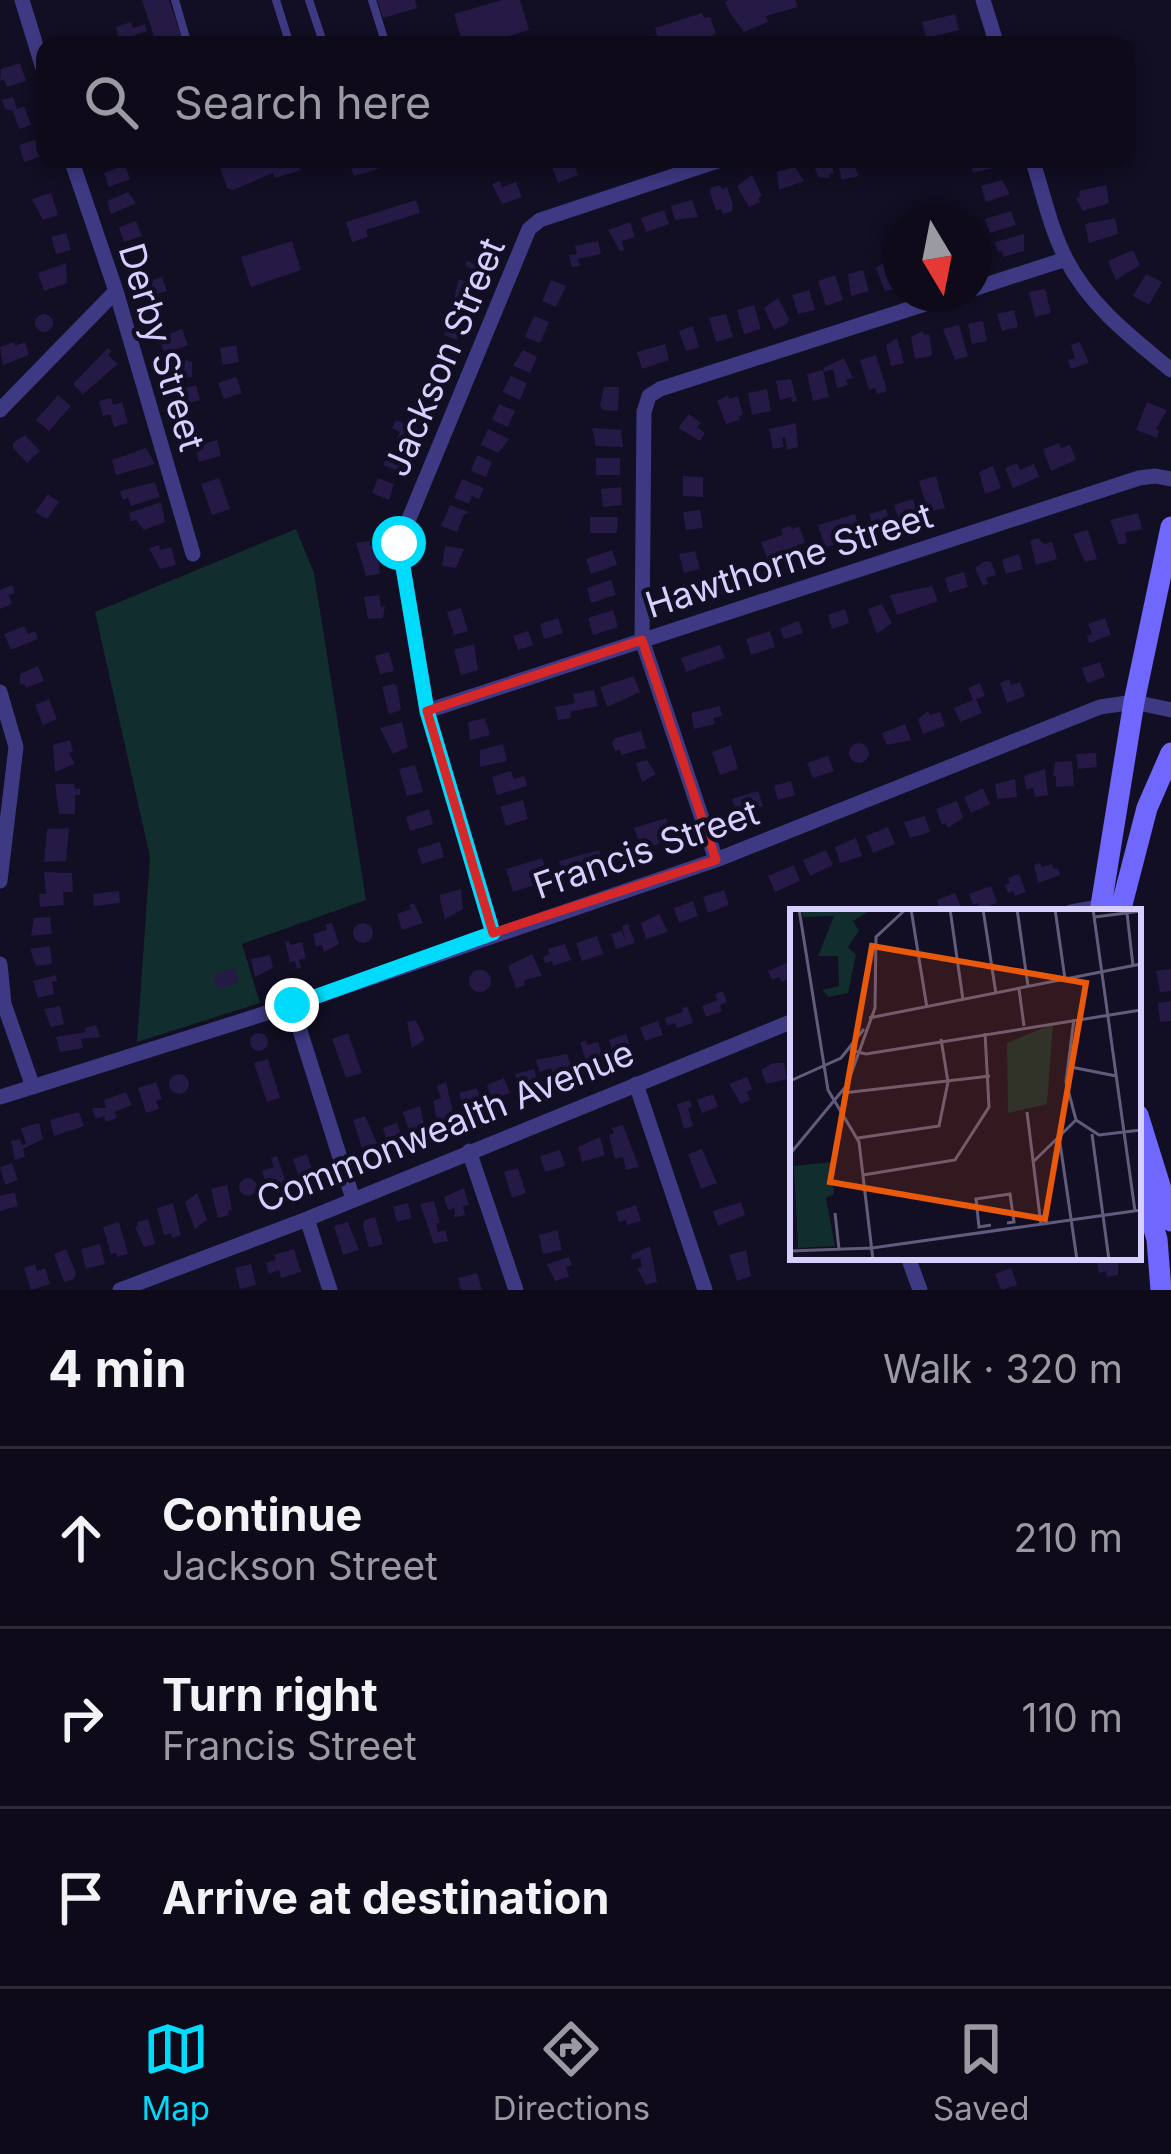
<!DOCTYPE html>
<meta charset="utf-8">
<style>
body{margin:0;font-family:Inter,sans-serif;background:#171323;color:#f1f3f6}
.compass{position:absolute;left:883px;top:204px;width:108px;height:108px;border-radius:50%;background:#0e0a1a;box-shadow:0 6px 18px #0003;rotate:170deg}
.stop{position:absolute;width:36px;height:36px;margin:-27px;border:9px solid #00dafb;border-radius:50%;background:#fff}
.stop.end{background:#00dafb;border-color:#fff;box-shadow:0 3px 12px #0008}
.list{margin:0;padding:0;list-style:none}
h2{display:flex;justify-content:space-between;align-items:center;height:156px;margin:0;padding:0 48px;font-size:51px}
h2 small{font-size:39px;font-weight:400;color:#9b9aa2}
.list li{display:grid;grid-template-columns:78px 1fr auto;gap:36px;align-items:center;box-sizing:border-box;height:180px;padding:0 48px;border-top:3px solid #2e2b39}
.list b{display:block;font-size:45px;white-space:nowrap}
.list p{margin:0;font-size:39px;white-space:nowrap;color:#9b9aa2}
.list em{font-size:39px;font-style:normal;color:#9b9aa2}
.icon{flex:none;width:66px;height:66px;fill:none;stroke:currentColor;stroke-width:2;stroke-linecap:round;stroke-linejoin:round}
.map{position:relative;flex:none;width:1171px;height:1290px;overflow:hidden}
.search{position:absolute;background:#0e0a1a;box-shadow:0 6px 18px #0003;left:36px;right:36px;top:36px;height:132px;display:flex;align-items:center;gap:30px;box-sizing:border-box;padding:0 42px;border-radius:24px;color:#9b9aa2;font-size:45px}
.sheet{height:696px;background:#0e0a1a}
nav{display:flex;justify-content:space-around;align-items:center;box-sizing:border-box;height:168px;border-top:3px solid #2e2b39;background:#0e0a1a;font-size:33px;color:#9b9aa2}
nav a{display:grid;justify-items:center;gap:6px}
nav .on{color:#00dafb}
.map>svg:first-child{display:block}
.green{fill:#112d2d}
.building{fill:#241a45}
.lines{fill:none;stroke-linecap:round;stroke-linejoin:round}
.lane{stroke:#3e3983;stroke-width:8}
.street{stroke:#3e3983;stroke-width:15}
.secondary{stroke:#7067ff;stroke-width:21}
.route{stroke:#00dafb;stroke-width:15}
.marked{fill:none;stroke:#d62828;stroke-width:9;stroke-linejoin:round}
.labels{text-anchor:middle;dominant-baseline:central;stroke-width:9;stroke-linejoin:round;paint-order:stroke}
.street-label{font-size:36px;fill:#d7d0ff;stroke:#120e23}
.inset-road{fill:none;stroke:#615c7b;stroke-width:3}
.view{fill:#e8590c;fill-opacity:0.15;stroke:#e8590c;stroke-width:6}
.inset-edge{fill:none;stroke:#d7d0ff;stroke-width:6}
</style>
<div class="map">
<svg width="1171" height="1290" viewBox="0 0 1171 1290">
<rect width="100%" height="100%" fill="#120e23"/>
<path class="green" d="M296 529 314 573 366 900 242 944 260 1003 137 1042 150 857 95 612Z"/>
<path class="building" d="M142 0H169L184 45H157Z
M377 0H415L417 8 383 18Z
M502 0H520L529 30 479 45H463L454 14Z
M729 0H795L798 7 766 16 768 22 744 32 730 13 725 2Z
M702 13 704 18 710 17 716 34 683 45H625L652 35 654 40 658 39 655 28Z
M955 14 959 30 926 38 922 22Z
M131 22 133 28 145 24 147 31 119 40 116 27Z
M20 63 26 81 7 87 4 80 0 81 1 69Z
M13 97 17 109 24 106 31 125 19 129 13 111 5 109 2 100Z
M45 137V155L24 162 19 145Z
M217 159H326V160L299 165 301 170 275 178 273 173 233 190 227 188Z
M348 159H408V160L354 176Z
M561 159 562 163 572 160 578 175 558 183 551 163Z
M812 159H830L834 173 829 174 830 178 818 177Z
M837 159H853L858 176 842 180Z
M973 159H995L997 167 973 173 970 161Z
M125 165 130 179 109 187 104 173Z
M795 167 804 181 779 190 777 172Z
M752 175 762 196 758 198 760 202 749 207 737 186Z
M1002 180 1010 194 986 202 981 186Z
M500 181 502 187 516 182 522 197 502 204 492 184Z
M720 185 722 189 727 187 733 205 732 211 723 214 721 209 716 211 710 192 711 188Z
M1106 185 1109 203 1083 211 1076 198 1080 197 1079 191Z
M128 192 136 203 111 214 107 201Z
M51 193 58 215 43 220 32 199Z
M416 200 420 213 366 230 368 237 352 242 346 222Z
M692 200 698 217 675 220 671 206Z
M664 210 669 224 646 232 641 218Z
M1011 211 1016 225 990 233 985 219Z
M1115 218 1118 234 1089 243 1085 224Z
M136 221 142 236 124 242 119 227Z
M630 222 635 237 622 241 624 250 620 251 608 230Z
M66 233 71 250 56 254 51 237Z
M1024 234V251L1003 257 1002 251 998 252 995 242Z
M292 241 301 270 251 287 241 257Z
M598 241 601 254 578 259 580 266 572 267 569 255 577 254 575 246Z
M482 245 496 251 487 275 465 266 467 261 474 264Z
M1133 250 1140 265 1116 280 1108 261Z
M890 258 899 288 885 291 876 268Z
M66 263 67 283 44 291 38 273Z
M863 270 869 291 851 296 848 274Z
M1146 274 1162 282 1149 305 1133 296Z
M835 275 843 300 826 306 818 281Z
M162 277 167 291 142 299 137 285Z
M459 279 474 286 465 315 451 309Z
M551 280 566 286 556 307 542 301Z
M1045 289 1051 313 1035 317 1029 292Z
M809 290 815 310 798 314 792 295Z
M778 298 789 319 787 324 774 330 764 308Z
M754 305 761 329 744 334 737 310Z
M1014 310 1018 327 1002 331 997 314Z
M35 323a9 9 0 1 1 18 0a9 9 0 1 1-18 0Z
M726 314 733 337 716 342 709 318Z
M534 316 549 322 540 343 525 337Z
M450 317 465 323 457 340 444 335Z
M983 321 987 341 972 344 968 324Z
M959 325 968 356 955 360 943 329Z
M693 326 699 347 686 351 679 331Z
M182 329 188 345 165 354 159 338Z
M923 331 924 335 929 334 932 352 931 356 915 359 911 337Z
M897 338 904 363 891 366 886 345Z
M14 342 15 346 25 342 29 355 3 365 0 347Z
M1080 342 1089 363 1071 369 1068 360 1075 358 1071 345Z
M665 344 669 360 642 369 637 352Z
M236 345 239 362 223 365 220 348Z
M108 348 112 352 108 355 118 364 83 394 73 384Z
M523 350 537 357 530 373 513 366Z
M876 355 887 391 877 394 875 388 869 390 860 360Z
M844 358 853 378 846 380 848 385 837 388 833 369 825 372 823 368Z
M186 360 192 362V377L166 381 163 368Z
M823 370 829 397 813 401 807 374Z
M511 376 527 383 520 400 502 392Z
M236 377 242 393 224 399 218 383Z
M791 379 797 401 792 402 791 397 780 400 776 381Z
M196 385 200 400 178 406 173 391Z
M604 387H619L618 411 603 410 600 406Z
M767 389 771 411 752 415 748 393Z
M58 395 71 406 49 431 36 420Z
M728 395 729 399 738 396 743 415 739 416 740 420 726 424 717 401Z
M111 398 113 405 122 402 128 423 114 427 110 414 103 416 99 401Z
M1147 402 1167 410 1156 429 1159 431 1157 438 1136 430Z
M499 404 515 411 508 427 492 420Z
M689 414 701 423 697 427 705 433 700 441 678 428Z
M396 420 419 429 410 444 397 438 400 432 392 428Z
M796 423 798 447 787 450 785 437 782 438 784 447 773 449 769 429Z
M592 428 621 430 623 447 596 446Z
M488 429 509 439 498 453 481 445Z
M25 435 40 451 27 463 13 448V443Z
M217 440 221 456 199 462 195 446Z
M1059 443 1061 448 1070 445 1076 460 1051 471 1043 449Z
M146 448 155 464 116 475 112 460Z
M390 449 407 456 400 472 383 465Z
M477 455 492 462 486 477 471 471Z
M596 458H620V475H596Z
M1017 463 1020 470 1034 464 1039 477 1013 488 1005 468Z
M993 466 1001 488 985 494 979 472Z
M683 476 703 477V497L683 496Z
M936 476 945 508 928 512 919 481Z
M219 478 230 509 212 515 201 484Z
M378 478 394 484 389 500 372 493Z
M462 479 484 488 479 499 472 496 469 504 454 498Z
M155 482 160 497 131 506 128 498 123 500 120 491Z
M621 487 622 505 603 507 601 489Z
M48 494 59 502 47 519 35 512Z
M913 499 918 517 900 523 894 505Z
M161 502 165 522 144 530 136 520 131 522 129 513Z
M450 505 469 512 464 515 457 532 441 526Z
M886 509 891 525 874 530 869 514Z
M700 510 703 528 686 530 683 512Z
M1138 513 1142 529 1125 533 1127 543 1119 545 1110 520Z
M855 514 860 531 835 540 836 544 825 547 818 525Z
M590 517H618L617 533H590Z
M791 526 792 529 799 526 805 543 797 545 799 550 782 555 784 561 770 566 761 542 783 535 781 529Z
M1088 530 1097 559 1085 562 1073 534Z
M1038 538 1044 544 1052 542 1057 559 1036 565 1030 541Z
M370 541V546H376L380 574 366 576 356 543Z
M159 545 160 550 171 547 176 565 160 569 149 548Z
M445 546 464 549 456 568 442 566Z
M612 550 617 565 591 574 586 559Z
M695 551 700 569 684 573 679 554Z
M1019 554 1023 569 1006 574 1002 560Z
M985 561 991 562 996 575 986 578 988 584 983 586 975 568Z
M728 570 735 590 687 606 681 587Z
M964 572 968 587 949 593 945 578Z
M611 580 616 595 591 603 587 588Z
M12 585 15 593 9 595 12 604 0 609V590Z
M932 586 938 601 897 615 890 595Z
M379 595 381 607 385 606 383 618 368 619 364 597Z
M882 604 892 623 877 634 868 609Z
M461 608 468 631 454 635 447 612Z
M845 609 849 623 832 629 828 615Z
M613 610 618 627 593 635 588 618Z
M558 618 563 633 544 639 540 624Z
M1105 618 1111 635 1089 643 1087 636 1092 634 1088 624Z
M799 621 803 633 784 639 780 628Z
M24 626 28 634 35 631 38 639 11 650 4 634Z
M528 631 533 645 518 650 513 636Z
M770 631 775 647 751 655 746 639Z
M474 644 478 670 461 675 454 650Z
M720 645 725 658 686 672 681 658Z
M389 652 394 671 380 674 375 656Z
M1100 662 1105 677 1087 683 1082 668Z
M38 666 44 681 26 688 24 684 20 685V674Z
M634 676 640 692 607 707 600 687Z
M1009 679 1011 685 1020 682 1025 696 1007 703 1000 683Z
M980 683 985 696 976 699 982 713 960 722 954 708 973 700 968 688Z
M393 684 397 686 401 710 389 714 382 687Z
M594 690 598 706 570 712 571 718 558 720 555 707 575 703 573 694Z
M49 699 57 719 43 725 35 705Z
M720 706 722 716 713 718 715 724 694 729 691 713Z
M928 711 930 715 940 712 945 726 923 734 918 719Z
M485 718 490 735 470 740 468 722Z
M402 722 408 747 393 754 380 728Z
M905 724 911 740 887 745 882 733Z
M641 731 646 748 621 755 620 750 615 751 612 742 616 738Z
M70 740 73 752 69 753 75 764 55 772 53 745Z
M849 753a10 10 0 1 1 20 0a10 10 0 1 1-20 0Z
M503 744 507 761 480 767V750Z
M731 745 738 769 720 775 712 752Z
M1096 753 1097 767 1078 769 1076 754Z
M828 756 834 771 813 778 807 763Z
M647 760 656 774 642 782 636 763Z
M1072 761 1074 786 1056 787V776H1053L1055 762Z
M415 765 423 792 407 796 399 769Z
M1045 769 1048 795 1035 797 1033 788 1026 789 1024 776Z
M511 771 514 779 524 776 527 786 497 795 492 777Z
M1015 779 1017 797 997 799 995 784Z
M791 781 795 795 778 800 774 786Z
M55 784H74L75 789H80V795H75V814H59Z
M983 788 990 804 971 813 964 797Z
M758 791 763 806 731 816 730 812 736 810 732 799Z
M523 800 528 819 506 826 500 807Z
M957 801 963 818 948 828 946 823 942 825 936 809Z
M429 809 433 824 410 831 406 817Z
M925 816 930 832 910 838 904 822Z
M666 818 673 837 642 851 634 828Z
M888 827 895 844 873 853 866 836Z
M69 828 66 861 44 862 47 829Z
M856 838 862 856 840 863 835 847Z
M440 842 444 857 422 864 417 849Z
M599 850 603 863 576 872 573 868 562 871 559 861Z
M826 850 833 865 810 876 803 860Z
M542 858 549 880 513 892 506 869Z
M1040 863 1042 867 1052 864 1054 869 1058 868 1060 875 1038 883 1034 865Z
M794 865 800 881 775 892 768 876Z
M44 872 72 873 73 892H63L64 905 40 907 39 894H46Z
M1019 874 1026 892 1015 896 1013 891 1008 893 1005 885 1010 883 1008 878Z
M991 886 997 903 980 909 978 903 973 905 969 894Z
M461 889 463 909 445 919 439 895Z
M724 890 729 905 708 913 703 897Z
M119 891 120 903 94 906 93 894Z
M955 893 963 912H941L937 900Z
M693 901 698 916 679 923 674 908Z
M414 903 423 923 402 930 397 914 411 909 409 905Z
M659 914 668 932 646 939 641 923Z
M50 917 52 934 31 936 34 918Z
M353 933a10 10 0 1 1 20 0a10 10 0 1 1-20 0Z
M332 923 339 944 324 952 322 945 316 947 313 934 327 930 326 924Z
M628 924 635 943 616 949 611 934 622 931 626 941 622 926Z
M597 936 603 954 582 961 576 943Z
M289 941 290 945 302 942 306 958 299 960 301 968 297 969 295 961 290 962 285 942Z
M565 944 571 960 553 966 552 961 545 963 543 957 549 954 548 949Z
M50 946 52 964 36 966 30 949Z
M532 954 542 976 524 980 525 985 516 988 508 966Z
M270 955 273 968 255 977 251 959Z
M793 960V977L782 982 779 977 772 980 768 971Z
M234 968 239 982 218 989 213 975Z
M1171 969V991L1160 992 1156 971Z
M469 981a11 11 0 1 1 22 0a11 11 0 1 1-22 0Z
M56 975 57 981 52 982 54 994 38 998 33 981Z
M723 991 727 1002 720 1005 722 1011 706 1017 702 1006 717 1000 715 994Z
M1171 1001V1021L1160 1022 1158 1003Z
M60 1006 64 1024 51 1027 44 1009Z
M687 1006 693 1023 677 1028 675 1023 667 1026 665 1018 683 1012 682 1008Z
M416 1020 425 1040 412 1048 407 1022Z
M658 1021 663 1035 645 1041 640 1027Z
M96 1025 100 1037 81 1039 83 1048 60 1052 56 1037 86 1032 85 1028Z
M348 1033 362 1073 346 1078 332 1039Z
M250 1042a9 9 0 1 1 18 0a9 9 0 1 1-18 0Z
M626 1034 634 1057 617 1062 609 1040Z
M586 1041 587 1045 598 1042 603 1058 587 1065 580 1042Z
M567 1054 572 1069 554 1076 551 1068 540 1072 536 1060Z
M268 1059 280 1098 267 1102 254 1063Z
M773 1063H784L787 1079 766 1084 761 1070Z
M534 1069 538 1083 520 1092 515 1074Z
M169 1084a10 10 0 1 1 20 0a10 10 0 1 1-20 0Z
M747 1077 752 1089 747 1092 750 1100 741 1104 729 1084Z
M504 1078 510 1093 492 1100 487 1085Z
M156 1082 162 1099 156 1101 159 1109 146 1113 138 1088Z
M446 1082 454 1116 437 1122 433 1101 441 1098 437 1086Z
M477 1088 483 1105 464 1108 459 1093Z
M126 1092 132 1105 115 1112 117 1118 106 1122 104 1116 96 1119 92 1108H106L104 1100Z
M713 1094 718 1107 702 1113 697 1100Z
M690 1100 692 1107 688 1108 693 1126 684 1129 677 1104Z
M420 1106 425 1128 410 1133 403 1112Z
M79 1112 84 1126 54 1136 50 1120Z
M365 1116 377 1143 363 1151 353 1120Z
M39 1123 43 1139 23 1149 25 1157 15 1160 11 1141 20 1139 22 1145 26 1144 21 1128Z
M397 1123 402 1138 388 1143 383 1128Z
M623 1125 639 1167 626 1170 623 1157 615 1159 609 1135 614 1133 612 1128Z
M600 1137 605 1155 582 1162 578 1147Z
M702 1149 717 1183 701 1189 688 1154Z
M560 1150 565 1166 545 1172 540 1156Z
M307 1154 313 1172 299 1177 293 1159Z
M277 1156 286 1182 274 1186 272 1181 266 1183 262 1171 274 1167 271 1158Z
M12 1163 18 1180 5 1185 0 1167Z
M518 1168 526 1193 512 1198 504 1172Z
M239 1187a9 9 0 1 1 18 0a9 9 0 1 1-18 0Z
M227 1185 232 1209 228 1211 229 1215 218 1218 211 1189Z
M464 1188 469 1205 463 1206 465 1215 454 1218 455 1208 448 1210 444 1197Z
M15 1192 18 1206 0 1211V1196Z
M197 1193 207 1220 195 1229 185 1202Z
M434 1201 440 1223 436 1224 438 1232 445 1230 448 1241 434 1244 420 1204Z
M741 1202 745 1215 718 1226 713 1211Z
M173 1203 181 1235 172 1238 171 1233 164 1235 157 1208Z
M408 1203 412 1218 397 1222 393 1207Z
M636 1205 641 1221 627 1225 626 1220 619 1222 616 1212Z
M375 1217 383 1244 369 1248 363 1226 364 1220Z
M148 1219 155 1244 144 1247 135 1227 138 1226 137 1222Z
M119 1222 128 1254 117 1257 116 1253 111 1254 103 1227Z
M348 1222 359 1250 343 1255 334 1226Z
M557 1230 562 1250 543 1254 539 1235Z
M100 1244 105 1264 86 1269 81 1249Z
M650 1246 657 1282 646 1285 637 1268 642 1267 640 1258 632 1260 631 1255Z
M66 1249 76 1273 74 1279 64 1282 54 1254Z
M294 1249 301 1272 281 1278 279 1270 269 1274 266 1263 276 1260 274 1255Z
M746 1250 751 1276 737 1281 729 1255Z
M569 1257 572 1265 566 1267 569 1277 555 1281 547 1264Z
M1096 1257H1118V1275L1107 1277 1106 1271 1099 1273Z
M35 1264 37 1271 45 1268 50 1284 31 1290 24 1268Z
M251 1264 256 1285 240 1289 235 1268Z
M1011 1268 1017 1285 1001 1290 995 1274Z
M477 1273 482 1290H461L458 1278Z"/>
<g class="lines">
<path class="lane" d="M175 0 188 45
M276 0 290 45
M309 0 324 45
M372 0 386 45"/>
<path class="street" d="M22 0 45 75
M983 0 997 45
M71 159 116 291 193 554
M1032 159C1043 192 1050 228 1066 259 1090 306 1131 337 1171 370
M973 289 1066 259
M0 410 116 291
M0 692 16 747 0 881
M427 711 1139 478 1155 476 1171 479
M716 860 642 640 644 412 649 396 660 389 956 294
M1071 912 1109 905
M493 933 427 711 399 543 529 229 540 220 724 159
M0 964 4 1004 33 1087
M292 1005 353 1199
M636 1084 705 1290
M0 1097 292 1005 716 860 1100 707 1134 702 1171 710
M469 1151 516 1290
M307 1219 330 1290
M908 1257 920 1290
M120 1290 307 1219 793 1021"/>
<path class="secondary" d="M1100 912 1134 702 1171 527
M1120 912 1147 808 1171 753
M1138 1115 1171 1221
M1138 1178 1157 1239 1161 1290"/>
</g>
<g class="lines">
<path class="route" d="M292 1005 493 933 427 711 399 543"/>
</g>
<path class="marked" d="M642 640 716 860 493 933 427 711Z"/>
<g class="labels">
<g class="street-label">
<text transform="translate(162 347) rotate(73)">Derby Street</text>
<text transform="translate(444 357) rotate(-67)">Jackson Street</text>
<text transform="translate(789 560) rotate(-18)">Hawthorne Street</text>
<text transform="translate(646 849) rotate(-19)">Francis Street</text>
<text transform="translate(445 1126) rotate(-22)">Commonwealth Avenue</text>
</g>
</g>
<g transform="translate(790 909)">
<rect width="351" height="351" fill="#120e23"/>
<path d="M11 0H83L63 12 69 22 58 38 66 46 58 84 39 88 32 81 49 77 48 47H28L44 7 13 8ZM263 115 257 195 218 204 217 134ZM41 253 44 285 36 289 45 337 8 339 4 257Z" fill="#112d2d"/>
<path class="inset-road" d="M9 0 38 181 69 233 83 351M121 0 137 99M160 0 173 91M193 0 206 85M227 0 238 77M265 0 275 70M303 0 345 302M337 4 343 57M305 8 351 2M229 80 234 117M79 109 351 55M284 110 276 173 286 211 309 226 351 221M60 141 76 145 351 101M281 158 326 167M0 172 51 149 74 120M53 184 200 167M237 203 251 316M302 225 319 351M68 229 149 217 158 173 151 130M270 234 287 351M0 245 57 176 85 99 86 28 116 0M243 253 286 211M73 266 165 251 199 198 195 124M45 304 49 340M201 316 189 318 186 290 220 285 224 313 217 314M0 342 82 339 351 301"/>
<path class="view" d="M82 37 296 74 255 310 40 273Z"/>
<rect width="351" height="351" class="inset-edge"/>
</g>
</svg>
<svg class="compass" viewBox="-18 -18 36 36"><path d="M0-13l5 13h-10z" fill="#e53935"/><path d="M0 13l5-13h-10z" fill="#9b9aa2"/></svg>
<div class="stop" style="left:399px;top:543px"></div>
<div class="stop end" style="left:292px;top:1005px"></div>
<div class="search"><svg class="icon" aria-label="search" viewBox="0 0 24 24"><circle cx="10" cy="10" r="6"/><path d="M15 15l6 6"/></svg>Search here</div>
</div>
<section class="sheet">
<h2>4 min<small>Walk · 320 m</small></h2>
<ul class="list">
<li><svg class="icon" aria-label="ahead" viewBox="0 0 24 24"><path d="M12 20V5M6 11l6-6 6 6"/></svg><div><b>Continue</b><p>Jackson Street</p></div><em>210 m</em></li>
<li><svg class="icon" aria-label="right" viewBox="0 0 24 24"><path d="M7 20v-9h11M14 6l5 5-5 5"/></svg><div><b>Turn right</b><p>Francis Street</p></div><em>110 m</em></li>
<li><svg class="icon" aria-label="arrive" viewBox="0 0 24 24"><path d="M6 21V4h12l-3 4 3 4H6"/></svg><div><b>Arrive at destination</b></div></li>
</ul>
</section>
<nav>
<a class="on"><svg class="icon" aria-label="map" viewBox="0 0 24 24"><path d="M3 6l6-2 6 2 6-2v14l-6 2-6-2-6 2zM9 4v14M15 6v14"/></svg>Map</a>
<a><svg class="icon" aria-label="directions" viewBox="0 0 24 24"><path d="M12 3l9 9-9 9-9-9zM9 14v-3h6M13 9l2 2-2 2"/></svg>Directions</a>
<a><svg class="icon" aria-label="saved" viewBox="0 0 24 24"><path d="M7 4h10v16l-5-4-5 4z"/></svg>Saved</a>
</nav>
